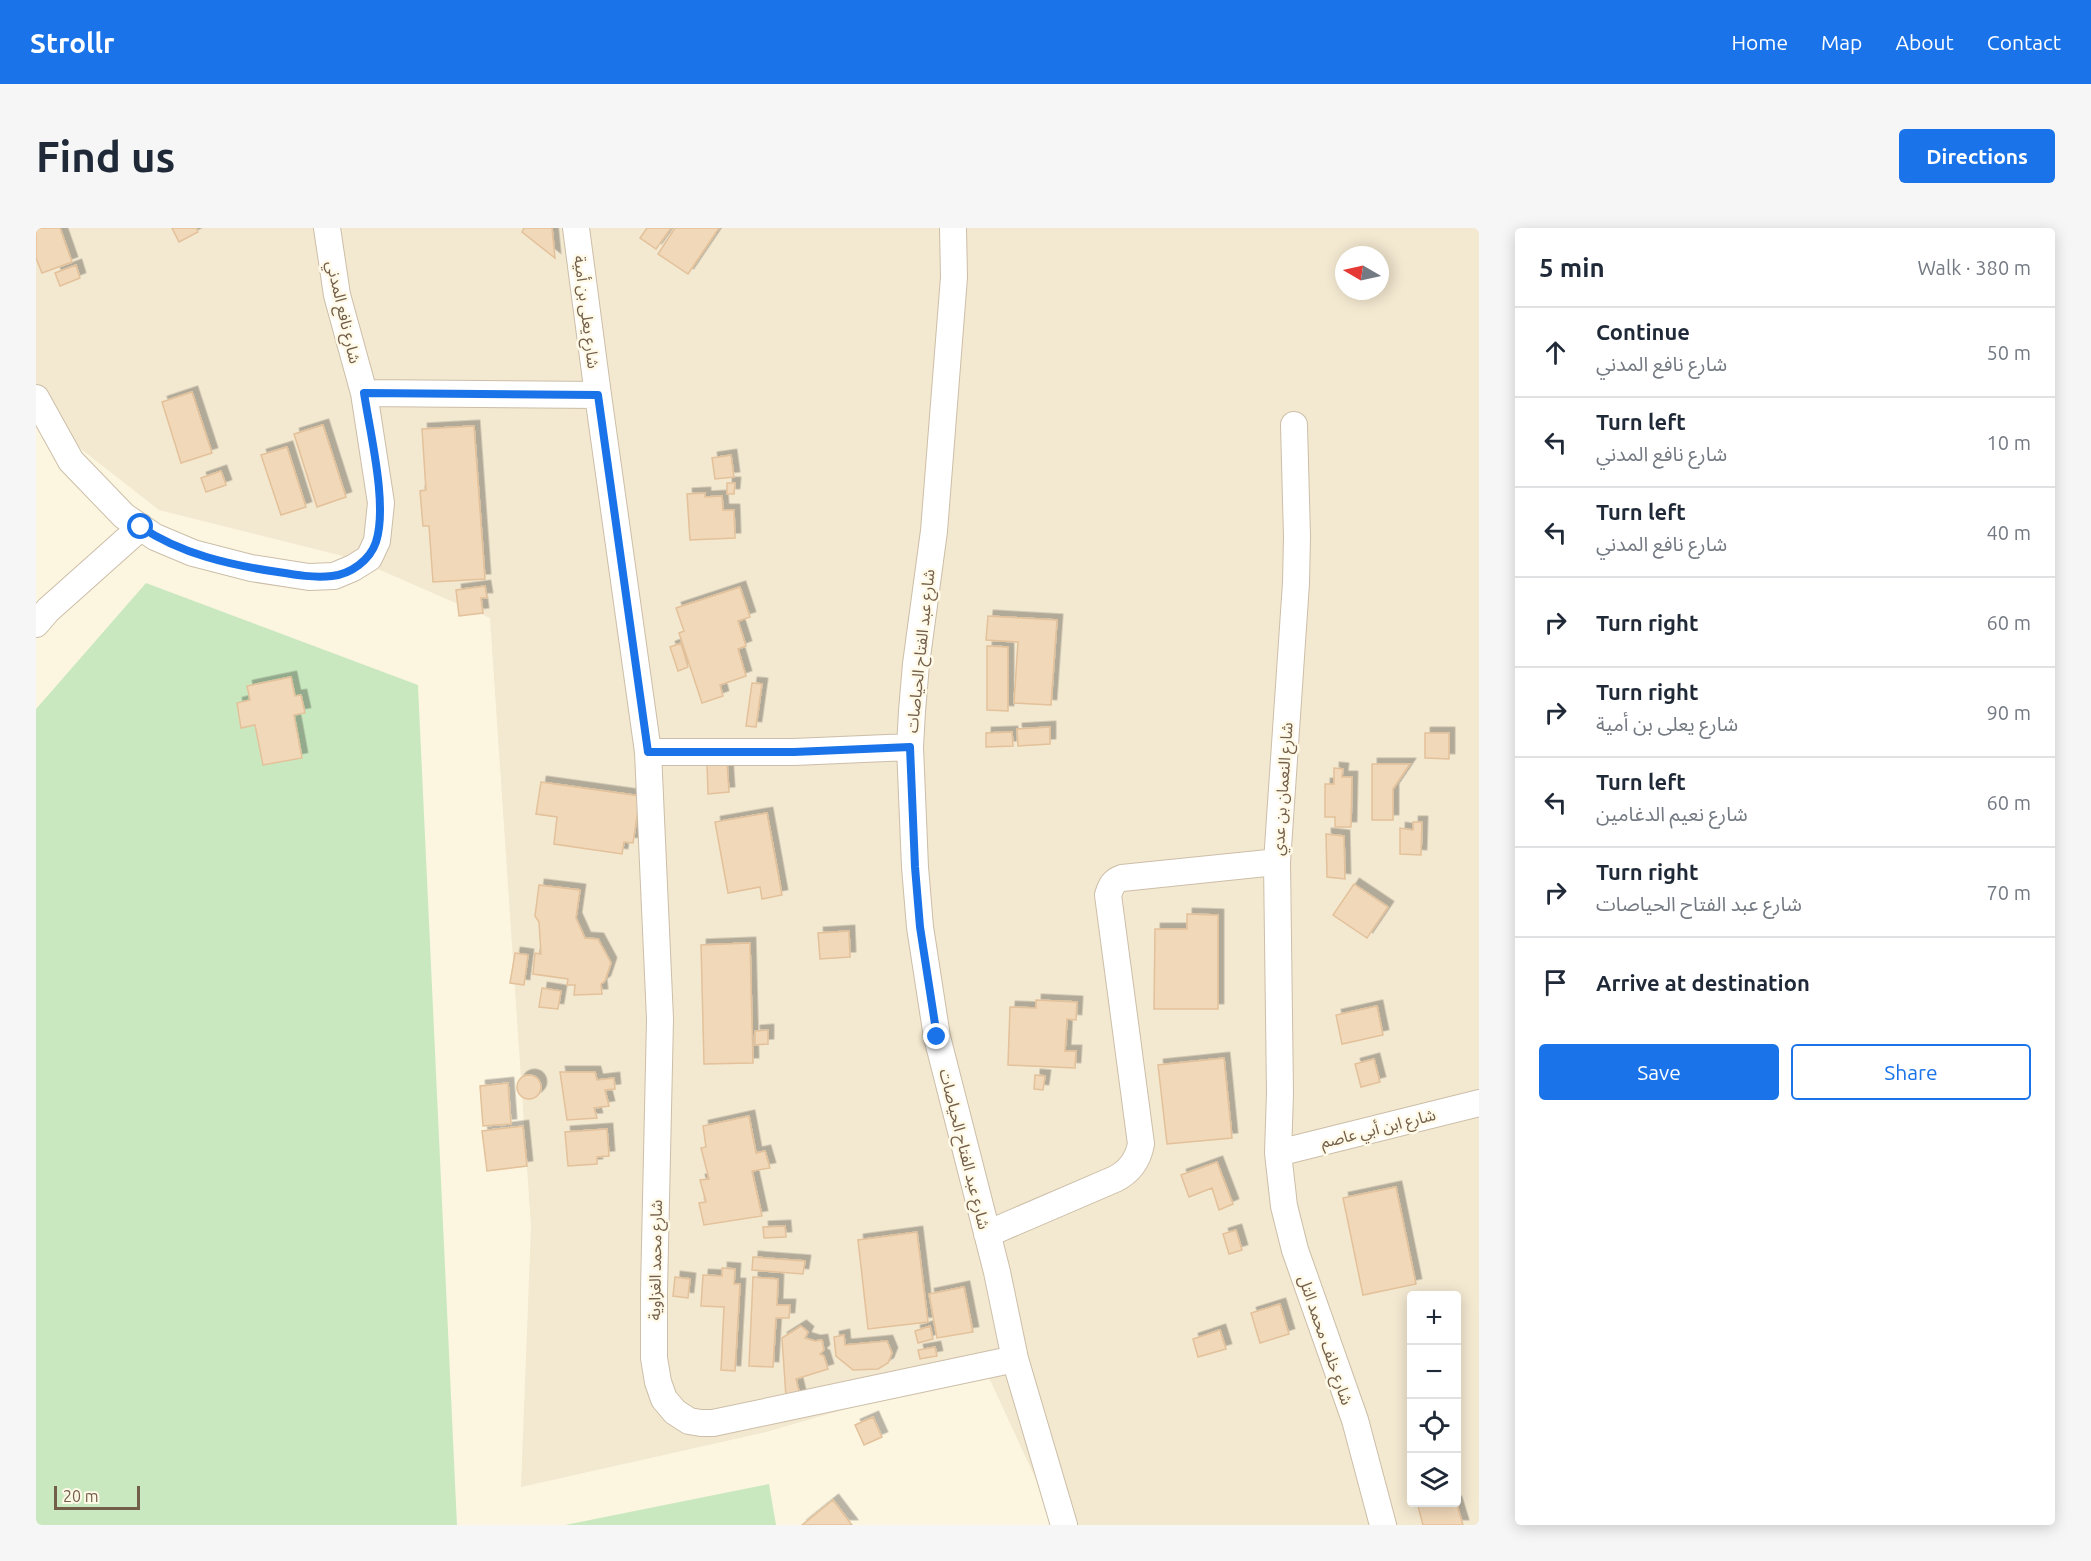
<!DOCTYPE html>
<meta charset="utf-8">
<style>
body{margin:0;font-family:Ubuntu,"Noto Sans Arabic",sans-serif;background:#f6f6f7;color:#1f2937}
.controls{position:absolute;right:18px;bottom:18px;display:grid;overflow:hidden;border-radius:6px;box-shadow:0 3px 15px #0003}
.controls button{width:54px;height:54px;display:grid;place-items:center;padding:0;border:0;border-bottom:2px solid #e0e1e3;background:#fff;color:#1f2937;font:30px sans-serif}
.compass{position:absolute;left:1299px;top:18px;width:54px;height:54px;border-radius:50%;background:#fff;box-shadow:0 3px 15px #0003;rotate:279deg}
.scale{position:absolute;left:18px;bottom:15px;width:86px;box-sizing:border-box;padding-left:6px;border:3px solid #725e49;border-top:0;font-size:16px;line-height:21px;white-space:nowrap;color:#725e49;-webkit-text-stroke:4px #fff9e7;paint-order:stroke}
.stop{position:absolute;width:18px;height:18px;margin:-14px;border:4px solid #1a73e8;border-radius:50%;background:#fff}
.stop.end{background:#1a73e8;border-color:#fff;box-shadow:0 2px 6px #0008}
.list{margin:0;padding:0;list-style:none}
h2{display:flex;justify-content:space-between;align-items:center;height:78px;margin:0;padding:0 24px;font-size:26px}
h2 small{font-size:20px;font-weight:400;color:#747a83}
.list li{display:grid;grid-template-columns:39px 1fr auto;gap:18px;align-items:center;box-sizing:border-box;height:90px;padding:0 24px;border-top:2px solid #e0e1e3}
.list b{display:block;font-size:22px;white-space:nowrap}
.list p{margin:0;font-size:20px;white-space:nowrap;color:#747a83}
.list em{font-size:20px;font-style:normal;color:#747a83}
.actions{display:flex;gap:12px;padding:18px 24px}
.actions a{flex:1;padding:14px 0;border:2px solid #1a73e8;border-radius:6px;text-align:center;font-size:21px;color:#1a73e8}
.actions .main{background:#1a73e8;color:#fff}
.icon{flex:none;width:33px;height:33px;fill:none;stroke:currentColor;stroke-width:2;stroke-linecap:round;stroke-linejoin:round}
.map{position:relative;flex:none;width:1443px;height:1297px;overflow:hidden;border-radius:6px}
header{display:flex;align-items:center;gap:36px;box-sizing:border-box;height:84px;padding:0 30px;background:#1a73e8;color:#fff}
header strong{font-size:28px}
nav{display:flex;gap:33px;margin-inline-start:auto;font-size:21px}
.intro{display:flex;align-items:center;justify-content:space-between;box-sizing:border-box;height:144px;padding:0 36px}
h1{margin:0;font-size:42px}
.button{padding:15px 27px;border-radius:6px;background:#1a73e8;color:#fff;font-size:21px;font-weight:700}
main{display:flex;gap:36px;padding:0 36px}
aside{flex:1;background:#fff;border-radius:6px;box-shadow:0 3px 15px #0003}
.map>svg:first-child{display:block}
.residential{fill:#f3e8d0;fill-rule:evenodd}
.green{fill:#cae8c0}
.building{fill:#f0d8b9;stroke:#e3c19a;stroke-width:1.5;filter:url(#shadow)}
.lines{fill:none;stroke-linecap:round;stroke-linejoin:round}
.street-casing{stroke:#ccbea8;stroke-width:28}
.street{stroke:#fff;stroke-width:26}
.route{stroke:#1a73e8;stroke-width:8}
.labels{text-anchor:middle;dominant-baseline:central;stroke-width:5;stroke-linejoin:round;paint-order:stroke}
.street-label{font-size:16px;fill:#725e49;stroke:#fff9e7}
</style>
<header>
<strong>Strollr</strong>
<nav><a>Home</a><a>Map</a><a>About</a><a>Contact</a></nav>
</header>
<div class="intro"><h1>Find us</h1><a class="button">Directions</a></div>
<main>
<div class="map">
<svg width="1443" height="1297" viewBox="0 0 1443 1297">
<defs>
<filter id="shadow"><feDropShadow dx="5.5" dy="-5.5" stdDeviation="0" flood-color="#0004"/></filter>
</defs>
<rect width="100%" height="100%" fill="#fcf6e1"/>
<path class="residential" d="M0 0H1443V1297H1021L949 1141 730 1204 485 1259 495 999 454 390 319 331 123 282 0 186ZM1308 27H1344V63H1308ZM1376 1068H1420V1274H1376Z"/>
<path class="green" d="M110 355 382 457 421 1297H0V481Z
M733 1256 740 1297H529Z"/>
<path class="building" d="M0 0H24L36 34 6 45 0 30Z
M136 0H160L162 4 143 14Z
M488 0H516L519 30 486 4Z
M611 0H635L620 21 604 10Z
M639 0H683L652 46 622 26Z
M40 37 44 50 24 58 19 45Z
M156 164 176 225 145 235 126 174Z
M287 197 310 269 281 279 258 206Z
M438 198 449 351 397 354 393 298H387L384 263 390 262 386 201Z
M251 219 270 279 245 287 225 227Z
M695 227 698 249 679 251 676 230Z
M185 243 190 257 170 264 165 250Z
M691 255H699L698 266H691Z
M669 265V269L686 268 687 282H698L699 310 654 312 651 266Z
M449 358 451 370H445L447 385 423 388 420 362Z
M704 359 714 389 702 393 710 418 702 421 710 448 684 457 687 468 666 475 643 405 648 403 640 380Z
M952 388 1021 392 1015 477 978 475 982 414 950 412Z
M645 415 652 439 642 443 634 419Z
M951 418 972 419V483L951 482Z
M255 449 259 468 265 467 269 485 258 487 266 530 227 537 219 497 205 500 201 475 214 472 211 458Z
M716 455 726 456 720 499 710 498Z
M1014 499V516L982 518 981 501Z
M976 504 977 518 950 519V505Z
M1389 505H1413V531L1389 530Z
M691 534 693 564 672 566 671 535Z
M1336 536H1374L1357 561V592H1336Z
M1298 540 1307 541 1306 549H1316L1315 599H1299V589H1289V556H1298Z
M505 554 604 568 597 615 588 614 586 626 518 616 521 589 500 586Z
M731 585 746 667 726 671 724 659 692 665 679 594Z
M1377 594H1386L1385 627 1364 626V600L1377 602Z
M1290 606 1308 608 1309 651 1291 649Z
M1318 656 1352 679 1331 710 1297 687Z
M503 657 544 662 540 690 549 710 562 711 575 735 569 753 565 756 566 766 538 767 539 757H531L532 751 497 746 499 725 505 726 503 694 499 688Z
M1151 686 1182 687V781H1118L1119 701H1151Z
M813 703 814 729 784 731 782 705Z
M714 715 717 835 668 836 665 717Z
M479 725 492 727 488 757 474 755Z
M506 760 525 763 522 781 503 779Z
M1000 772 1041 774 1040 792 1031 791 1029 823H1040L1039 840 972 837 974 779 1000 780Z
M1341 778 1347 807 1306 816 1300 787Z
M732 802V816L719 817V803Z
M1188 830 1196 910 1131 916 1122 837Z
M1338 831 1344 854 1325 859 1319 836Z
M524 844H559L561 852 578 850 579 861 569 862 573 878 558 880 561 890 531 892Z
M481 859a12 12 0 1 1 24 0a12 12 0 1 1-24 0Z
M999 847 1009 848 1007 862 998 861Z
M472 855 475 896 447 898 444 858Z
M713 888 720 925 729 923 734 940 716 943 726 988 668 997 663 975 670 974 664 952 673 951 665 920 670 919 667 898Z
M487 898 491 938 451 943 446 903Z
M571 901 573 928 561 929V936L532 938 529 904Z
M1181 934 1197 976 1183 982 1176 960 1153 969 1145 947Z
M1360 959 1380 1056 1327 1067 1307 970Z
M749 998 750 1009 728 1010 727 999Z
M1200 1002 1206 1022 1193 1026 1187 1006Z
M881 1004 892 1094 832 1101 822 1012Z
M717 1029 769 1033 767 1046 716 1042Z
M686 1040 699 1041 698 1056H704L699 1143 685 1142 688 1079 665 1078 667 1047 686 1048Z
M639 1049 654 1051 652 1070 637 1068Z
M717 1049 742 1051 741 1077H754L753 1090H740L737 1139 713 1138Z
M928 1059 937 1104 901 1110 893 1066Z
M1244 1076 1253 1106 1224 1115 1215 1085Z
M765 1098 772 1104 769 1110 779 1113 786 1112 788 1122 784 1126 788 1128 792 1141 760 1151 764 1167 750 1169 746 1110Z
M894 1098 897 1111 882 1115 879 1103Z
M1184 1102 1190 1121 1162 1129 1157 1111Z
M808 1107 809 1117 851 1113 856 1125 852 1135 842 1141 817 1142 800 1128 798 1109Z
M899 1119 901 1128 884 1131 882 1122Z
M837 1189 846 1209 828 1217 819 1197Z
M797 1272 816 1297H766Z
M1392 1274H1420L1427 1297H1387L1382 1278Z"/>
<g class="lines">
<g class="street-casing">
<path id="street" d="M540 0 562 167 612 524 624 791 618 1063V1130L622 1154 628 1171 639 1184 653 1193 665 1195H677L979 1131
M917 0 918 49 898 303 880 436 876 483 874 519 879 639 884 699 901 809 961 1044 979 1131 1028 1297
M328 165 562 167
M0 170 35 233 88 288 119 309 157 325 215 340 273 349 298 348 317 340 333 330 341 313 345 275 328 165 301 67 291 0
M1258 197 1261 309 1260 355 1241 634 1244 865 1242 925 1248 978 1259 1022 1319 1192 1347 1297
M0 396 12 382 105 299
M612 524H758L874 519
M1242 925 1443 875
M951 1006 1079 951C1093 944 1102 932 1105 916L1072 667C1075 658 1077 653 1086 650L1241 634"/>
</g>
<use href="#street" class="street"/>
</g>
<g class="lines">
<path class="route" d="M105 299C145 326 194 337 242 344 260 347 278 350 296 348 315 346 334 332 340 314 352 277 334 205 328 165L562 167 612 524H758L874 519 879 639 884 699 901 809"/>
</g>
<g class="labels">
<g class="street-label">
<text transform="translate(308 84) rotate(77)">شارع نافع المدني</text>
<text transform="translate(551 84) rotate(83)">شارع يعلى بن أمية</text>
<text transform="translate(884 423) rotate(-84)">شارع عبد الفتاح الحياصات</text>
<text transform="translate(1246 561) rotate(-86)">شارع النعمان بن عدي</text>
<text transform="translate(1342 900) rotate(-14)">شارع ابن أبي عاصم</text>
<text transform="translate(929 921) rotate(76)">شارع عبد الفتاح الحياصات</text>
<text transform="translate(619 1032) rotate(-89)">شارع محمد الغزاوية</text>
<text transform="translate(1290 1112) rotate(71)">شارع خلف محمد التل</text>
</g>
</g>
</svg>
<div class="controls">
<button>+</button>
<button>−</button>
<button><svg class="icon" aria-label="locate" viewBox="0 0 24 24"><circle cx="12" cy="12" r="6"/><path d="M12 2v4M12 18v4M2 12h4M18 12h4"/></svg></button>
<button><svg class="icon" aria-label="layers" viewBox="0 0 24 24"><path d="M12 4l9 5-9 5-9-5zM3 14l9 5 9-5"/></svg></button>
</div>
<svg class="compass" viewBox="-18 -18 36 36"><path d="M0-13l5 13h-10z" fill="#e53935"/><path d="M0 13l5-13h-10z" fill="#747a83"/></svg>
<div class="scale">20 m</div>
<div class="stop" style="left:105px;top:299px"></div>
<div class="stop end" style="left:901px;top:809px"></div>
</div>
<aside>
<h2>5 min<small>Walk · 380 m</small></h2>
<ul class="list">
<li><svg class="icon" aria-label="ahead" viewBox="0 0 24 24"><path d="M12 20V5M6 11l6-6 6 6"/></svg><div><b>Continue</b><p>شارع نافع المدني</p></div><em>50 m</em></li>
<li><svg class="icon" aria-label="left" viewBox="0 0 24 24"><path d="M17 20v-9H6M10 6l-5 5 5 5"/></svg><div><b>Turn left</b><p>شارع نافع المدني</p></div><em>10 m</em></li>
<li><svg class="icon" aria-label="left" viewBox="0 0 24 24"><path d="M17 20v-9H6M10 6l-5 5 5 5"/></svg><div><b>Turn left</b><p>شارع نافع المدني</p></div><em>40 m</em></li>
<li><svg class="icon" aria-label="right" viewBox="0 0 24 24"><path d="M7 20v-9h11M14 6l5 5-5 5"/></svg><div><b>Turn right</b></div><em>60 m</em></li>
<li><svg class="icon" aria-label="right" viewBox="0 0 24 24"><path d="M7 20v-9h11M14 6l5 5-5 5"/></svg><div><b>Turn right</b><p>شارع يعلى بن أمية</p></div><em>90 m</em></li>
<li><svg class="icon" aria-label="left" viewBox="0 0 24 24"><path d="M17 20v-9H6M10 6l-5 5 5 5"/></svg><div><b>Turn left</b><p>شارع نعيم الدغامين</p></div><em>60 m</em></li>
<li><svg class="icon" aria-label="right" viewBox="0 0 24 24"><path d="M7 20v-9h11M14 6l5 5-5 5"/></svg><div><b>Turn right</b><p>شارع عبد الفتاح الحياصات</p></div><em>70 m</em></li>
<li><svg class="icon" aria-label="arrive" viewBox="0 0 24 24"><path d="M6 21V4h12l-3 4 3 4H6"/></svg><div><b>Arrive at destination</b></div></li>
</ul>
<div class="actions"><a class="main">Save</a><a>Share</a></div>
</aside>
</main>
